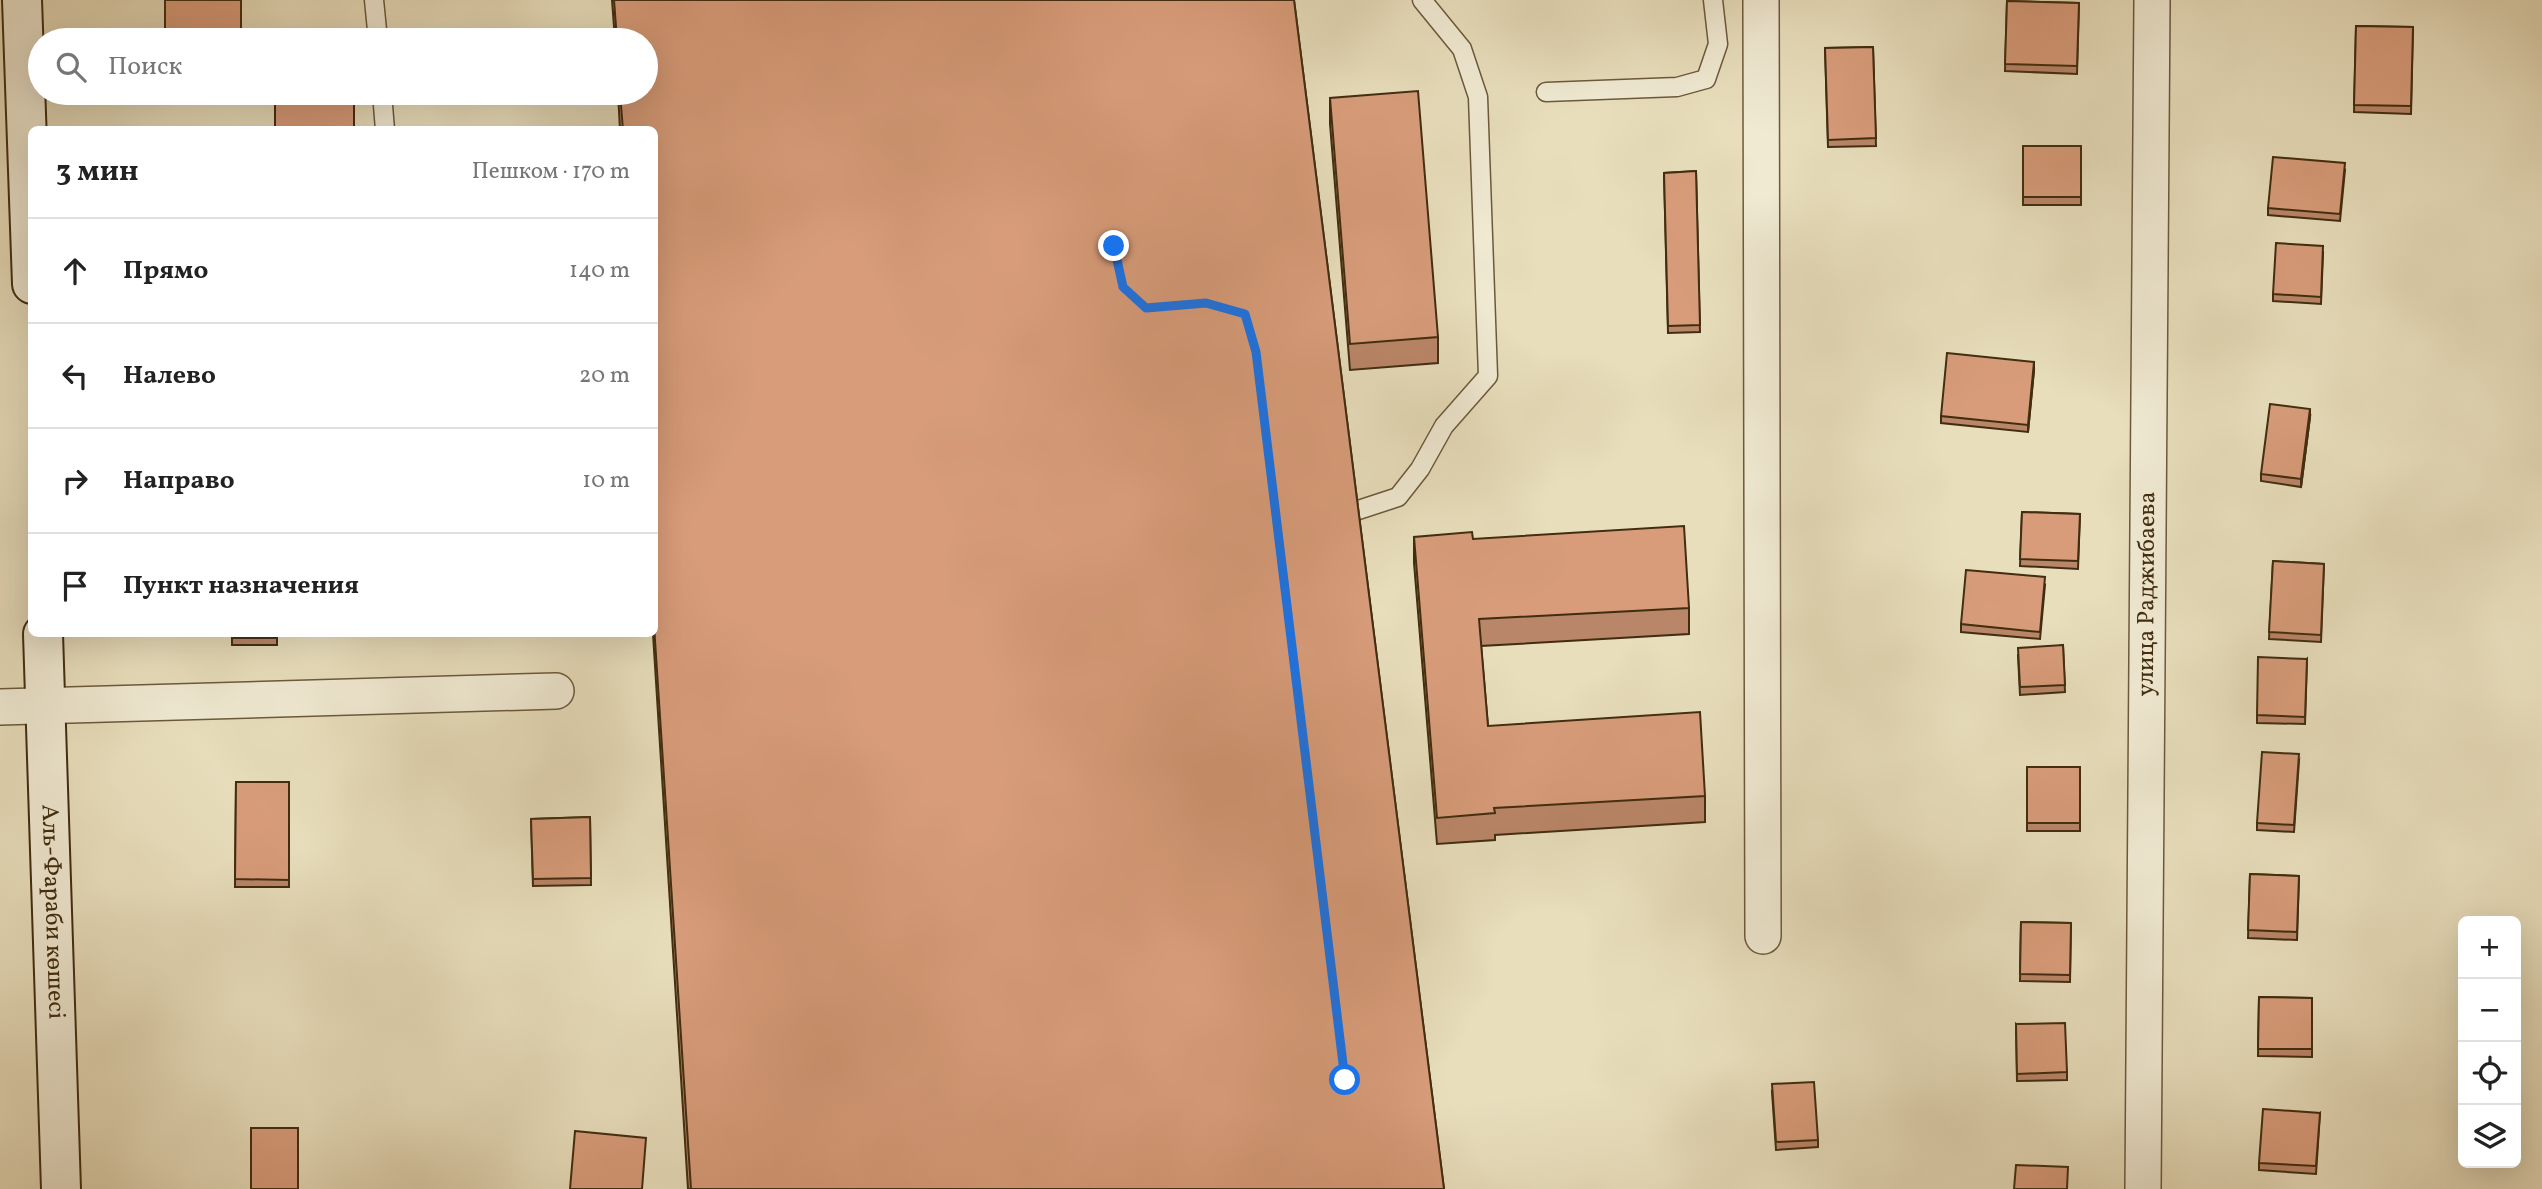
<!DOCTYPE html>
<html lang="ru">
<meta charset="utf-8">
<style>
body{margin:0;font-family:Vollkorn,serif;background:#f6f6f6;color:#222}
.controls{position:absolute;right:21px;bottom:21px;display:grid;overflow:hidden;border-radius:10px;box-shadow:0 7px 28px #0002}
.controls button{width:63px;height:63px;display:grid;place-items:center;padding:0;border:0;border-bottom:2px solid #e0e0e0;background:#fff;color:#222;font:35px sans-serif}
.stop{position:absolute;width:21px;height:21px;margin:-16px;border:5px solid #1a73e8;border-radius:50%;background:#fff}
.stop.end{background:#1a73e8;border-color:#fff;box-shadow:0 2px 7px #0008}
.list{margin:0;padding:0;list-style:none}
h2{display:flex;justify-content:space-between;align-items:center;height:91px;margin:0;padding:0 28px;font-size:30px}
h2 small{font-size:23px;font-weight:400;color:#767676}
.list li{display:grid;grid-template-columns:46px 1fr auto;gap:21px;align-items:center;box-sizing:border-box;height:105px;padding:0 28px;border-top:2px solid #e0e0e0}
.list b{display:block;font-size:26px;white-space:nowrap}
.list em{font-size:23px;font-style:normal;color:#767676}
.icon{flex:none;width:38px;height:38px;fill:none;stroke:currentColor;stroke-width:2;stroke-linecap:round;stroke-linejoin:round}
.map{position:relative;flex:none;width:2542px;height:1189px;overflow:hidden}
.search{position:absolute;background:#fff;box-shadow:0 7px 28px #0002;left:28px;top:28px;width:630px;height:77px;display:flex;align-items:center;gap:18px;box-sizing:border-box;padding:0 24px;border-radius:38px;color:#767676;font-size:26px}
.panel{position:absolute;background:#fff;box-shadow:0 7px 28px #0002;left:28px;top:126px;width:630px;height:511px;border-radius:10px}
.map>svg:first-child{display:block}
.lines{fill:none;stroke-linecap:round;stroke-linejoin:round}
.service-casing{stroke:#6b593b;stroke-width:21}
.minor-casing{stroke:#6b593b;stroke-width:38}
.secondary-casing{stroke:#412d10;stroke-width:42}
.service{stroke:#f0ead3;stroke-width:18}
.minor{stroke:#f0ead3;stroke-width:35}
.secondary{stroke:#f0ead3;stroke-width:38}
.wall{fill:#ba8669;stroke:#412d10;stroke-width:2}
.shaded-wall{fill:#976d55;stroke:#412d10;stroke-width:2}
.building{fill:#d89c7a;stroke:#412d10;stroke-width:2}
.route{stroke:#1a73e8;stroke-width:9}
.labels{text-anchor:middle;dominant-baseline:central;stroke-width:7;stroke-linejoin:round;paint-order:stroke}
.street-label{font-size:24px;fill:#412d10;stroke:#f0ead3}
</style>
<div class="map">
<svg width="2542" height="1189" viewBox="0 0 2542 1189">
<rect width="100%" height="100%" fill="#e8debc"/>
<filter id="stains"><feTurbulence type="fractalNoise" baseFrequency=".00286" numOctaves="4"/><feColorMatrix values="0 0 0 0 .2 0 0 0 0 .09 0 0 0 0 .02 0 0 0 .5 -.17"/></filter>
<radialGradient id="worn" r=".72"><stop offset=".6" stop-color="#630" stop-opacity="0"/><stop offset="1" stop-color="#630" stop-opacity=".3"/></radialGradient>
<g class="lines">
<g class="service-casing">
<path id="service" d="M374 0 378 40
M1546 92 1677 87 1706 79 1718 44 1713 0
M382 93 385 130
M1337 517 1398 497 1420 469 1444 426 1488 376 1478 97 1462 49 1422 0"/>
</g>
<g class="minor-casing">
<g id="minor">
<path d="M1761 0 1763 936"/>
<path d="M0 707 556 691"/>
<path id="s1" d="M2143 1189 2152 0"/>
</g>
</g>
<g class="secondary-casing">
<g id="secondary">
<path d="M22 0 32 284"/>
<path id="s2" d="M43 634 61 1189"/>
</g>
</g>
<use href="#service" class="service"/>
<use href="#minor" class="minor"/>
<use href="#secondary" class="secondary"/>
</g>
<path class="wall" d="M612 0H1294L1444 1189H688L653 634H654V130H620L618 93H646V40H615Z
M2007 1 2079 3 2077 74 2005 71Z
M2356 26 2413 27 2411 114 2354 112Z
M1873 47 1876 146 1828 147 1825 48Z
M1330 98 1438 337V363L1350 370 1330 124Z
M2023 146H2081V205H2023Z
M2345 170 2340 221 2268 215V208Z
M1696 171 1700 332 1668 333 1664 173Z
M2323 253 2321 304 2273 301V294Z
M2034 370 2028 432 1941 423V416Z
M2310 417 2301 487 2261 481V474Z
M2022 512 2080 514 2078 569 2020 566Z
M1414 537 1473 539 1689 608V634L1481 646 1488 726 1705 796V822L1495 835V840L1437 844 1414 563Z
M2273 561 2324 564 2321 642 2269 639Z
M2045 585 2040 639 1961 632V624Z
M232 634H277V645H232Z
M2063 645 2065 692 2020 695 2018 655Z
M2307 659 2305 724 2257 723V715Z
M2299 761 2294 832 2257 830V823Z
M2027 767H2080V831H2027Z
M236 782H289V887H235Z
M590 817 591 885 533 886 531 819Z
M2250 874 2299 876 2297 940 2248 938Z
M2021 922 2071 923 2070 982 2020 981Z
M2259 997 2312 998V1057L2258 1056Z
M2016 1024 2067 1072V1080L2017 1081Z
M1772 1092 1818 1140V1147L1776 1150Z
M2320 1113 2316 1174 2259 1170V1163Z"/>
<path class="shaded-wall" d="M2034 362V370L2028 432V425Z
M2310 409V417L2301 487V479Z"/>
<path class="building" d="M165 0H241V40H165Z
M614 0H1294L1444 1189H691L654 625V130H623L620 93H646V40H617Z
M2007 1 2079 3 2077 66 2005 64Z
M2356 26 2413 27 2411 106 2354 105Z
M1873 47 1876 138 1828 140 1825 48Z
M1418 91 1438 337 1350 344 1330 98Z
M275 93H354V130H275Z
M2023 146H2081V197H2023Z
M2273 157 2345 163 2340 214 2268 208Z
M1696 171 1700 325 1668 326 1664 173Z
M2276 243 2323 246 2321 297 2273 294Z
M1947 353 2034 362 2028 425 1941 416Z
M2270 404 2310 409 2301 479 2261 474Z
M2022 512 2080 514 2078 561 2020 559Z
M1684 526 1689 608 1479 619 1488 726 1700 712 1705 796 1494 808 1495 813 1437 818 1414 537 1472 532 1473 539Z
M2273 561 2324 564 2321 635 2269 632Z
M1966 570 2045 577 2040 632 1961 624Z
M232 634H277V638H232Z
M2063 645 2065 685 2020 687 2018 648Z
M2258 657 2307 659 2305 717 2257 715Z
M2262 752 2299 754 2294 825 2257 823Z
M2027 767H2080V823H2027Z
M236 782H289V880L235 879Z
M590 817 591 878 533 879 531 819Z
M2250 874 2299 876 2297 932 2248 930Z
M2021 922 2071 923 2070 975 2020 974Z
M2259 997 2312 998V1049H2258Z
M2065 1023 2067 1072 2017 1074 2016 1024Z
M1814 1082 1818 1140 1776 1142 1772 1084Z
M2263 1109 2320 1113 2316 1166 2259 1163Z
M251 1128H298V1189H251Z
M575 1131 646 1138 642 1189H570Z
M2016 1165 2068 1167 2067 1189H2014Z"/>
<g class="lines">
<path class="route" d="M1114 246 1123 287 1146 308 1206 303 1245 314 1256 352 1345 1080"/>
</g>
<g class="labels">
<g class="street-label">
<text stroke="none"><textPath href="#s1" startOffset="595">улица Раджибаева</textPath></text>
<text stroke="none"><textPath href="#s2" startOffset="278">Аль-Фараби көшесі</textPath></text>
</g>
</g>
<rect width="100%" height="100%" filter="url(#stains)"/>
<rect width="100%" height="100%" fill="url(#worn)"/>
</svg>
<div class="controls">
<button>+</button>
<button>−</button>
<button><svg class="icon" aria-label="locate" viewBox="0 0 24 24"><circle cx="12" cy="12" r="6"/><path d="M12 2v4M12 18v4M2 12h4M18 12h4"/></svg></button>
<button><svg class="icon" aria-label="layers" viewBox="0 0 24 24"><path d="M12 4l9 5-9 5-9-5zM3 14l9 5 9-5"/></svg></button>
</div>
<div class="stop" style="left:1345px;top:1080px"></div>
<div class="stop end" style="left:1114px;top:246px"></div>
<div class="search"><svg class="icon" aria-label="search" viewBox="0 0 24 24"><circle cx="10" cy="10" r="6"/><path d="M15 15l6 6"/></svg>Поиск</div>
<section class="panel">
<h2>3 мин<small>Пешком · 170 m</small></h2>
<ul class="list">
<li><svg class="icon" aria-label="ahead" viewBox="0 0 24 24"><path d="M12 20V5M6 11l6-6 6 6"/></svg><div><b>Прямо</b></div><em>140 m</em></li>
<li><svg class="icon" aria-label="left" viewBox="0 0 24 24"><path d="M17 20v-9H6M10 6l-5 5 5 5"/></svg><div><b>Налево</b></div><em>20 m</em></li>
<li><svg class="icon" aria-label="right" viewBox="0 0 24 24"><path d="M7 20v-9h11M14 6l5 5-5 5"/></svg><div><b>Направо</b></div><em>10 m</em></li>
<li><svg class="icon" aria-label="arrive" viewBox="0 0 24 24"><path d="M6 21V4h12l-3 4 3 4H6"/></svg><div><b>Пункт назначения</b></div></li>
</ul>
</section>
</div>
